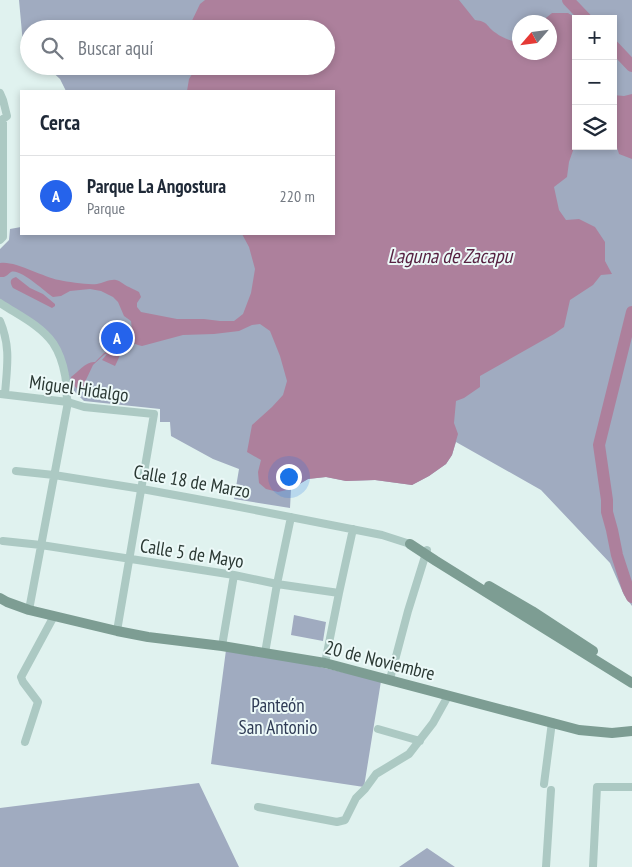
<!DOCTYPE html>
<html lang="es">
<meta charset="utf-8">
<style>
body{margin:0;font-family:"PT Sans Narrow",sans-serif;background:#f2f2f3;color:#1f2937}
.controls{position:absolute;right:15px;top:15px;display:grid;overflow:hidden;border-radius:0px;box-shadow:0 2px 8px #0003}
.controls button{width:45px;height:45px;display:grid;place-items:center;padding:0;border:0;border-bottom:1px solid #e0e1e3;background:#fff;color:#1f2937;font:25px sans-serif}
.compass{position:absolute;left:512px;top:15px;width:45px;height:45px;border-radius:50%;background:#fff;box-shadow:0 2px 8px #0003;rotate:242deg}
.you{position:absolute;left:288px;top:476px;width:18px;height:18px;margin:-12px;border:4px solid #fff;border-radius:50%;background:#1a73e8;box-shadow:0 0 0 8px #1a73e833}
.badge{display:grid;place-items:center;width:32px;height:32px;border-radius:50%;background:#2563eb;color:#fff;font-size:16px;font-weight:700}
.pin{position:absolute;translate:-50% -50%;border:2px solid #fff;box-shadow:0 1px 5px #0006}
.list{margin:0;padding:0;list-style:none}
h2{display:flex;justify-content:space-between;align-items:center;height:65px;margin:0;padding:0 20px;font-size:21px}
h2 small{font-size:16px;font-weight:400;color:#747a83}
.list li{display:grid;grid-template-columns:32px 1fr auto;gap:15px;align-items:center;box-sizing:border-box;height:80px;padding:0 20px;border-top:1px solid #e0e1e3}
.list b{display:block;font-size:19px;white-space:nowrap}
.list p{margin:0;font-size:16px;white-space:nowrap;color:#747a83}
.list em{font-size:16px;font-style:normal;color:#747a83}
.icon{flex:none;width:28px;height:28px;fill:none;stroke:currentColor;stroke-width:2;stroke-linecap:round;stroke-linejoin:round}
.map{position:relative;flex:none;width:632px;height:867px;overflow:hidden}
.search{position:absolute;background:#fff;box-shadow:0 2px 8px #0003;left:20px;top:20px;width:315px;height:55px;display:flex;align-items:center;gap:12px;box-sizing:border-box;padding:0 18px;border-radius:28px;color:#747a83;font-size:19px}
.panel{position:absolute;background:#fff;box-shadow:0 2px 8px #0003;left:20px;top:90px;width:315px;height:145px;border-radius:0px}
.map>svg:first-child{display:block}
.green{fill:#a0abc0;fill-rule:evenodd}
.water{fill:#ad809c}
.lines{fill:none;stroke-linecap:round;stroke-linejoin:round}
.river{stroke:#ad809c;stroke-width:12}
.street{stroke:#acc9c3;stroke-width:8}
.secondary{stroke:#7d9d93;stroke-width:10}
.labels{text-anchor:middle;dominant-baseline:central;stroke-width:4;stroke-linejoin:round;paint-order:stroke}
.street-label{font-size:19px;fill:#2a3833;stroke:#ecf9f8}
.park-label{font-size:19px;fill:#2f3b55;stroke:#ecf9f8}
.water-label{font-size:20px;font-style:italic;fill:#572242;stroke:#ecf9f8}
</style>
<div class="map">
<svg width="632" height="867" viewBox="0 0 632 867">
<rect width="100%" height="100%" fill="#e0f2ef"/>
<path class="green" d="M19 0H632V606L624 595 610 563 541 490 456 442 452 455 446 464 429 476 412 485 375 480 346 481 326 477 308 479 291 489 290 508 234 499 239 469 213 459 171 436 170 422H160V409L84 401 69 386 52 341 0 303V249L9 240 10 229 21 227V234H334V91H66L60 79 46 66H326V29H29V45L23 44ZM576 19H613V146H576ZM520 22H550V52H520Z
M294 615 326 622 323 641 291 635Z
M226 650 294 661 381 681 364 787 211 764Z
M199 783 239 867H0V808Z
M427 848 455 867H399Z"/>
<path class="water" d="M205 0H459L475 20C490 22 485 26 496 33 502 38 512 41 519 43L520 52H550V22H541L552 13H568L578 19H576V142L569 162 567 177 554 187 559 210 566 220 579 219 595 227 605 242V261L612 274 601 275 593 285 570 300 564 327 554 334 480 376V387L464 398 456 401 454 423 458 434 452 455 446 464 429 476 412 485 375 480 346 481 326 477 308 479 291 489 278 492 266 489 259 483 258 472 261 460 247 452 252 425 272 407 283 395 287 381 280 356 270 331 260 324 252 325 239 331 214 334 183 335 142 346C136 345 133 342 127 340 121 344 121 347 120 354 119 358 117 362 115 366L102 360 107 354H105L93 365 85 382 83 390 79 391 72 383 71 377C78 372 86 361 95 362L104 353 112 349 122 339 130 334 132 330 131 321 124 316 118 302 113 297 101 291 90 289 70 291 61 296 53 297C45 292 20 268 11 272 8 274 7 276 4 277H0V263C14 260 43 277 59 280 69 282 87 285 97 284 103 283 110 279 116 280 121 281 124 285 129 287 132 289 136 290 139 292L141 297 137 303V307L141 312 177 319H204L220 321H234L243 314 251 293 255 269 249 247 242 234H334V91H187L189 79 194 71 192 66H326V29H188L200 4Z
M632 94V159L619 154 613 134V95L624 96Z
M16 277 30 288 43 294 55 304V306L52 308 13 288C10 283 9 279 16 277Z"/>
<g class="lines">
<path class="river" d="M568 0 586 19
M613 46 632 66
M632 312 599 445 607 500V512L612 530 617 555 628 589 632 597"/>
<path class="street" d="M0 93 3 100 7 116 3 119V237L0 240
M0 303C18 315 40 325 53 343 59 352 63 364 65 375 67 384 65 393 68 402L29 610
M0 321C11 347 7 367 5 394
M0 394 68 402 84 407 154 414 117 631
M16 471 54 475 142 489 224 504 382 535 410 544
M3 541 41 545 234 575 277 584 339 593
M222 646 234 575
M265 653 277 584 291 517
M325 663 339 593 353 529
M390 679 408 611 427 550
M378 729 420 741
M25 742 38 702 23 682 21 677 54 616
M544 784 552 722
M258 807 337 822 345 820 356 798 365 789 376 774 409 754 433 723 448 696
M546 867 551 790
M593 867 597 787H632"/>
<path class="secondary" d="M410 544 436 561 632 683
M489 586 532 611 593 651
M0 598 7 602 29 610 117 631 148 637 222 646 325 663 579 730 612 733 632 731"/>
</g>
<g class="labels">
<g class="street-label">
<text transform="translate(79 388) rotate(8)">Miguel Hidalgo</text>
<text transform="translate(192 481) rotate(10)">Calle 18 de Marzo</text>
<text transform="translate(192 553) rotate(9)">Calle 5 de Mayo</text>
<text transform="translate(380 660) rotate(14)">20 de Noviembre</text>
</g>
<g class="park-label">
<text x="278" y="705">Panteón<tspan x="278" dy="22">San Antonio</tspan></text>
</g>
<g class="water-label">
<text x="450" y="256">Laguna de Zacapu</text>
</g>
</g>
</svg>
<div class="controls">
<button>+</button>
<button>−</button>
<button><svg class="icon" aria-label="layers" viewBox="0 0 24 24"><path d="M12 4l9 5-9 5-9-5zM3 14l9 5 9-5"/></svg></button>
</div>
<svg class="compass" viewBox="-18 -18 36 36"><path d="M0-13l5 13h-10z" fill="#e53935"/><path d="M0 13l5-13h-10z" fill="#747a83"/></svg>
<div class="you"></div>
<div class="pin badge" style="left:117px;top:338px">A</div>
<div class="search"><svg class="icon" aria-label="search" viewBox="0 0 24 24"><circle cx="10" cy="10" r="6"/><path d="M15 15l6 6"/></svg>Buscar aquí</div>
<section class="panel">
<h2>Cerca<small></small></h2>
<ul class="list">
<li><span class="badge">A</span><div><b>Parque La Angostura</b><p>Parque</p></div><em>220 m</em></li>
</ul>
</section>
</div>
